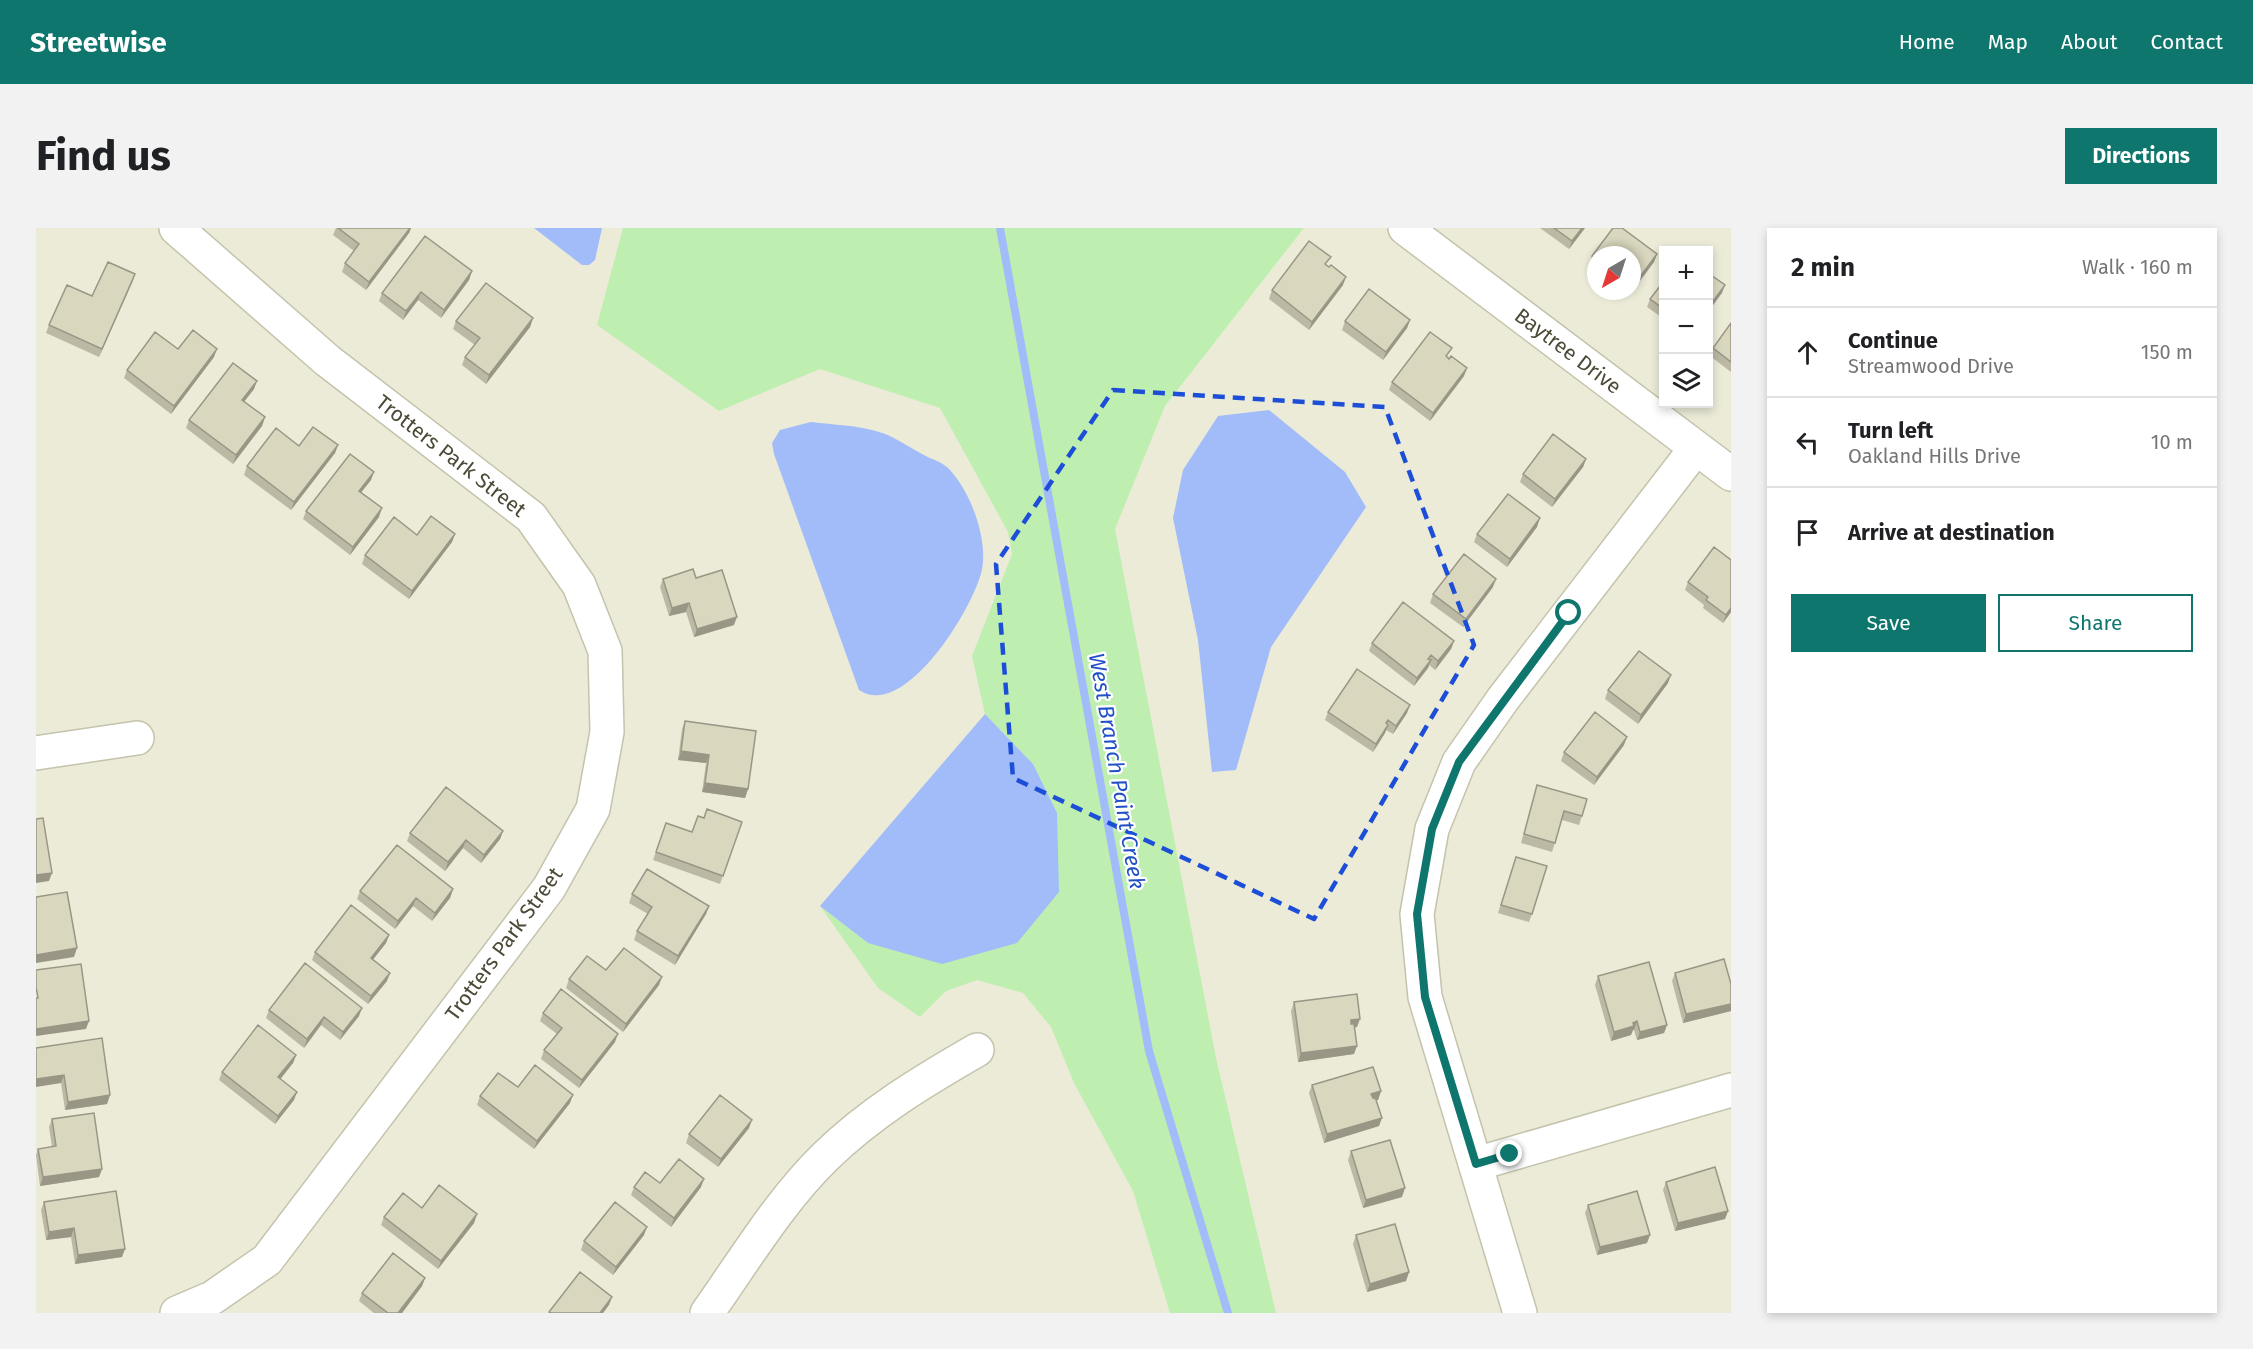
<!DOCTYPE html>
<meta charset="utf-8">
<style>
body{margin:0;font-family:"Fira Sans",sans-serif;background:#f2f2f2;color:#202124}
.controls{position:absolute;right:18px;top:18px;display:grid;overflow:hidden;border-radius:0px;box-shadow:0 3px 9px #0003}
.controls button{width:54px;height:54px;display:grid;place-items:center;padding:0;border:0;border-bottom:2px solid #e0e0e0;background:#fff;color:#202124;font:30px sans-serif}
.compass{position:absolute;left:1551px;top:18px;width:54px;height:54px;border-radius:50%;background:#fff;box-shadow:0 3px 9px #0003;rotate:219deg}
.stop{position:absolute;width:18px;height:18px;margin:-14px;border:4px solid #0f766e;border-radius:50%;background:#fff}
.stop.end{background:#0f766e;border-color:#fff;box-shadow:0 2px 6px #0008}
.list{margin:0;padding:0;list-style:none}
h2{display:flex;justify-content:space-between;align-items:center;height:78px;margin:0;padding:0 24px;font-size:26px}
h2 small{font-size:20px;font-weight:400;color:#757577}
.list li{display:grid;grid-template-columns:39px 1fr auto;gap:18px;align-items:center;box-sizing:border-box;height:90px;padding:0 24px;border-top:2px solid #e0e0e0}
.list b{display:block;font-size:22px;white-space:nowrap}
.list p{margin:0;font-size:20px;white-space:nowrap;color:#757577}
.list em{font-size:20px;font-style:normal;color:#757577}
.actions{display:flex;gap:12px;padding:18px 24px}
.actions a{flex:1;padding:14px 0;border:2px solid #0f766e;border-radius:0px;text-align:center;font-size:21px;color:#0f766e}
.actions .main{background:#0f766e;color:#fff}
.icon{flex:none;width:33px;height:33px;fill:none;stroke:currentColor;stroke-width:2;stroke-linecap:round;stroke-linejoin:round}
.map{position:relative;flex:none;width:1695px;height:1085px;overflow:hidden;border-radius:0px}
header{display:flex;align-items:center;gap:36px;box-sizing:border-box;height:84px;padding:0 30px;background:#0f766e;color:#fff}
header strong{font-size:28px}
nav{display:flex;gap:33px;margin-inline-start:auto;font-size:21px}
.intro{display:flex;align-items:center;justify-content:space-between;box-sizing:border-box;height:144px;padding:0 36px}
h1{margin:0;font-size:42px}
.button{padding:15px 27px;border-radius:0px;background:#0f766e;color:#fff;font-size:21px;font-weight:700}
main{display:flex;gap:36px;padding:0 36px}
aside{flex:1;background:#fff;border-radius:0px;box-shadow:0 3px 9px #0003}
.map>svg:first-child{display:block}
.residential{fill:#ebebd8;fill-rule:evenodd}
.green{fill:#bfefb0}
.water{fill:#a2bbf9}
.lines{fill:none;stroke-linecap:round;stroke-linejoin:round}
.stream{stroke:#a2bbf9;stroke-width:8}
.minor-casing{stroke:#c4c3ac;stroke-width:36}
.minor{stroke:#fff;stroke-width:33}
.wall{fill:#bbb9a4}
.shaded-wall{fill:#999686}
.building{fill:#dad7bf;stroke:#999686;stroke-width:1.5}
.route{stroke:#0f766e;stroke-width:8}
.marked{fill:none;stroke:#1d4ed8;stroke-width:4.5;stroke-dasharray:12 8;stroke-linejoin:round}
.labels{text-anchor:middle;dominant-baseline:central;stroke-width:4.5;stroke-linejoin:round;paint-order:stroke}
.street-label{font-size:21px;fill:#4c4a37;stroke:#fff}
.water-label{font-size:22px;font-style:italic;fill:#2250c6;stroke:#fff}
</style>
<header>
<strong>Streetwise</strong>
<nav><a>Home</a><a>Map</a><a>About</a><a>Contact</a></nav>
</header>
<div class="intro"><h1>Find us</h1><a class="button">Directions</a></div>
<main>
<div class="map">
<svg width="1695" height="1085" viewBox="0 0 1695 1085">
<rect width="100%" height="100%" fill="#f7f7eb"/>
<path class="residential" d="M0 0H913L1129 178 1268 0H1695V1085H0ZM1628 22H1672V176H1628ZM1560 27H1596V63H1560Z"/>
<path class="green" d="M587 0H1268L1129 178 1079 301 1180 830 1240 1085H1134L1097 963 1038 855 1015 799 987 765 941 752 910 763 884 789 842 760 784 678 832 715 997 536 949 486 936 428 976 326 972 304 904 180 784 141 683 183 561 97Z"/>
<path class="water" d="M498 0H566L559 32 553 37H546Z
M1233 182 1309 244 1330 279 1235 419 1200 542 1176 544 1162 412 1137 290 1147 242 1182 188Z
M775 194C797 197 822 197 843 204 858 208 874 220 888 227 895 231 906 234 912 240 934 262 952 310 946 341 939 378 869 493 823 462L738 226 736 215 744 202Z
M949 486 997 536 1021 585 1023 664 981 715 906 736 832 715 784 678Z"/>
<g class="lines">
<path class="stream" d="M964 0 1113 823 1192 1085"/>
<g class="minor-casing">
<path id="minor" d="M140 0 292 133 495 289 543 357 569 423 571 504 557 581 513 660 231 1032 176 1070 141 1085
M1369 0 1695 246
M0 525 101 510
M1440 936 1695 862
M671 1085C708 1033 743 974 789 929 834 885 887 853 941 822
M1484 1085 1389 769 1381 686 1396 601 1423 534 1467 471 1660 220"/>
</g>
<use href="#minor" class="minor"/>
</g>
<path class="wall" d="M300 0H375L373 5 330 62 306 44 309 35 318 23 297 7Z
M1504 0H1549L1533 21Z
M1577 0H1586L1621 26 1618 34 1594 66 1590 63H1596V27H1560V41L1553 36 1556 28Z
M1292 37 1291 38 1307 57 1273 102 1233 71 1236 62Z
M436 43 433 52 405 90 382 72 367 92 343 73 346 65Z
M99 46 63 129 10 105 13 97 56 68Z
M1628 53V91L1611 79 1614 71Z
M497 90 494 99 450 156 426 137 429 129 439 117 417 101 420 93Z
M1374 92 1371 100 1347 132 1306 102 1309 93Z
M1695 95V144L1674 128 1677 120Z
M142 121 178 129 135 186 88 150 91 142Z
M1413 128 1412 129 1428 148 1394 193 1353 162 1356 154Z
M218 161 208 174 229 189 226 198 197 236 150 200 153 192Z
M302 217 299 225 255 282 208 247 211 238 263 218Z
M1550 231 1547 239 1516 279 1484 254 1487 246Z
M335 252 325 264 343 289 314 327 267 291 270 283Z
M1501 299 1471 339 1438 314 1441 306Z
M419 306 416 314 373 371 326 336 329 327 381 307Z
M1695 332V384L1687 395 1667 380 1668 377 1649 362 1652 354Z
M660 350 698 397 658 409 650 384 633 388 624 359 627 351Z
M1457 359 1427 399 1394 375 1397 366Z
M1418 413 1415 421 1399 442 1393 437 1392 440 1378 458 1333 423 1336 415Z
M1632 455 1602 496 1569 471 1572 462Z
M1292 484 1371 485 1357 506 1350 502 1349 505 1337 524 1289 492Z
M649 493 712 561 709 570 666 564 670 535 642 532 646 501Z
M1588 517 1558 557 1525 533 1528 524Z
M1501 557 1546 588 1543 597 1526 592 1516 624 1485 615Z
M667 590 706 594 684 656 617 632 630 595 656 604Z
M467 603 464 611 445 635 427 620 409 643 371 613 374 605Z
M1480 629 1496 686 1493 694 1462 685Z
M417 661 414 670 396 693 377 678 359 701 321 671 324 663Z
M596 666 673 678 670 686 639 737 598 712 601 703 612 686 593 675Z
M353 707 350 715 337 731 351 753 332 776 276 732 279 724Z
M570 742 623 757 587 804 530 760 533 751Z
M1639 745 1695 756V783L1647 795 1636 753Z
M1562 748 1631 797 1628 805 1601 812 1598 802H1597L1595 807 1575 813 1559 757Z
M1258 774 1321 799H1319L1318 826 1262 834 1255 783Z
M233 782 323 788 304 812 285 797 268 820 230 790Z
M507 785 579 814 543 860 505 831 508 822 521 806 504 793Z
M0 820 74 867 71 876 29 882 25 855Z
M260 827 257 835 244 851 258 872 239 896 183 852 186 844Z
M1276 857 1345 863 1342 872H1340L1343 898 1288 915 1273 865Z
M482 859 534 875 498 921 441 877 444 868Z
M16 891 66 941 63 949 4 958 0 927 2 921 16 919 13 899Z
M713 900 682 939 650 915 653 906Z
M1315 923 1366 969 1327 980 1312 932Z
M1630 954 1692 983 1689 991 1639 1003 1627 962Z
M624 955 665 959 635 999 595 967 598 959Z
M8 974 86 1029 39 1036 35 1009 10 1012 5 982Z
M1552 977 1611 1015 1561 1027 1549 985Z
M441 986 438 995 402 1041 345 997 348 989Z
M608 1007 577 1047 545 1022 548 1013Z
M1320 1007 1373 1044 1370 1053 1331 1064 1317 1016Z
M389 1050 386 1058 366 1085H338L323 1073 326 1065Z"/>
<path class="shaded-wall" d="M374 0H375L373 5 330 62 333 54Z
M1546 0H1549L1533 21 1536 13Z
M1621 26 1618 34 1594 66 1597 58Z
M436 43 433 52 405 90 408 82Z
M99 46 96 55 63 129 66 121Z
M1310 49 1307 57 1273 102 1276 94Z
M1689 57 1686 65 1672 84V80Z
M385 64 382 72 367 92 370 83Z
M497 90 494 99 450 156 453 147Z
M1374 92 1371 100 1347 132 1350 124Z
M181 121 178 129 135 186 138 178Z
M1431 140 1428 148 1394 193 1397 185Z
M221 153 218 161 203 180 206 172Z
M229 189 226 198 197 236 200 227Z
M302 217 299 225 255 282 258 274Z
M1550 231 1547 239 1516 279 1519 271Z
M338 244 335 252 320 271 323 263Z
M346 280 343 289 314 327 317 319Z
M1504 290 1501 299 1471 339 1474 331Z
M419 306 416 314 373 371 376 363Z
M1460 351 1457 359 1427 399 1430 391Z
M653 375 650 384 633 388 636 380Z
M1695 380V384L1687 395 1690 387Z
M701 389 698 397 658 409 661 401Z
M1418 413 1415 421 1399 442 1402 433Z
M1395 432 1392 440 1378 458 1381 450Z
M1635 447 1632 455 1602 496 1605 487Z
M1374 477 1371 485 1357 506 1360 498Z
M1352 497 1349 505 1337 524 1340 516Z
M1591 509 1588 517 1558 557 1561 549Z
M645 523 673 527 670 535 642 532Z
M669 555 712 561 709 570 666 564Z
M467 603 464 611 445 635 448 627Z
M430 612 427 620 409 643 412 634Z
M16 645 13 653 0 655V647Z
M417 661 414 670 396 693 399 685Z
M380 670 377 678 359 701 362 693Z
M673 678 670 686 639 737 642 728Z
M353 707 350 715 332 738 335 730Z
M41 720 38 729 0 735V727Z
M354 745 351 753 332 776 335 768Z
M626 749 623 757 587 804 590 796Z
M1695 776V783L1647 795 1650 786Z
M326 780 323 788 304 812 307 804Z
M288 789 285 797 268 820 271 811Z
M1324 791 1321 799 1312 801 1315 792Z
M53 793 50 801 0 808V801Z
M1601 793 1598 802H1597L1595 807 1575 813 1578 804Z
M1631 797 1628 805 1601 812 1604 804Z
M582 806 579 814 543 860 546 852Z
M1321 818 1318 826 1262 834 1265 825Z
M260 827 257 835 239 858 242 849Z
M28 847 25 855 0 859V851Z
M1345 863 1342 872 1332 874 1335 866Z
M261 864 258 872 239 896 242 888Z
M74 867 71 876 29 882 32 874Z
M537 867 534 875 498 921 501 913Z
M1346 890 1343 898 1288 915 1291 906Z
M716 892 713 900 682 939 685 931Z
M66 941 63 949 4 958 7 949Z
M668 951 665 959 635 999 638 990Z
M1369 960 1366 969 1327 980 1330 972Z
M1692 983 1689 991 1639 1003 1642 995Z
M441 986 438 995 402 1041 405 1033Z
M611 999 608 1007 577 1047 580 1039Z
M38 1000 35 1009 10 1012 13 1004Z
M1614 1007 1611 1015 1561 1027 1564 1019Z
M89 1021 86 1029 39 1036 42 1027Z
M1373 1044 1370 1053 1331 1064 1334 1056Z
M389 1050 386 1058 366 1085H362Z
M576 1069 573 1077 567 1085H564Z"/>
<path class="building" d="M302 0H374L333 54 309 35 323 16Z
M1518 0H1546L1536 13Z
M1577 0H1586L1621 26 1597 58 1596 57V27H1560V31L1556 28Z
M389 8 436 43 408 82 385 64 370 83 346 65Z
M1273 13 1295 29 1289 36 1293 39 1295 37 1310 49 1276 94 1236 62Z
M72 34 99 46 66 121 13 97 31 57 56 68Z
M1672 45 1689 57 1672 80Z
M1628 53V81L1614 71Z
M450 55 497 90 453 147 429 129 444 110 420 93Z
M1333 61 1374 92 1350 124 1309 93Z
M1695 95V134L1677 120Z
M157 102 181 121 138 178 91 142 119 104 142 121Z
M1394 104 1416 120 1410 128 1413 131 1415 128 1431 140 1397 185 1356 154Z
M197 135 221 153 206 172 229 189 200 227 153 192Z
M277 199 302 217 258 274 211 238 240 200 263 218Z
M1517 206 1550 231 1519 271 1487 246Z
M314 226 338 244 323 263 346 280 317 319 270 283Z
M1472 266 1504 290 1474 331 1441 306Z
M395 288 419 306 376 363 329 327 358 289 381 307Z
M1678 319 1695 332V380L1690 387 1670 372 1672 369 1652 354Z
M1428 326 1460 351 1430 391 1397 366Z
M657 341 660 350 686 342 701 389 661 401 653 375 636 380 627 351Z
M1367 374 1418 413 1402 433 1395 427 1392 431 1395 432 1381 450 1336 415Z
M1603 423 1635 447 1605 487 1572 462Z
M1321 441 1374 477 1360 498 1352 492 1350 495 1352 497 1340 516 1292 484Z
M1559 484 1591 509 1561 549 1528 524Z
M649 493 720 503 712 561 669 555 673 527 645 523Z
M1501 557 1551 571 1546 588 1528 583 1519 615 1488 606Z
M410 559 467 603 448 627 430 612 412 634 374 605Z
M671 581 706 594 687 648 620 624 630 595 656 604 662 588 668 590Z
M7 590 16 645 0 647V591Z
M361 617 417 661 399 685 380 670 362 693 324 663Z
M1480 629 1511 638 1496 686 1465 677Z
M611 641 673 678 642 728 601 703 616 679 596 666Z
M31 664 41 720 0 727V669Z
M315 677 353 707 335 730 354 745 335 768 279 724Z
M588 720 626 749 590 796 533 751 551 728 570 742Z
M1688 731 1695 756V776L1650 786 1639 745Z
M1613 734 1631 797 1604 804 1601 793 1597 795 1598 798 1578 804 1562 748Z
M269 735 326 780 307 804 288 789 271 811 233 782Z
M45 736 53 793 0 801V770H2L0 759V742Z
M525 761 582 806 546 852 508 822 526 800 507 785Z
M1321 766 1324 791 1315 792V796H1318L1321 818 1265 825 1258 774Z
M222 797 260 827 242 849 261 864 242 888 186 844Z
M66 810 74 867 32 874 28 847 0 851V820Z
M499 837 537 867 501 913 444 868 462 845 482 859Z
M1337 839 1345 863 1335 866 1337 870 1339 869 1346 890 1291 906 1276 857Z
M684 867 716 892 685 931 653 906Z
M58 885 66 941 7 949 2 921 20 918 16 891Z
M1354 912 1369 960 1330 972 1315 923Z
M643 931 668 951 638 990 598 959 609 944 624 955Z
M1679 939 1692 983 1642 995 1630 954Z
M403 957 441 986 405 1033 348 989 367 965 386 980Z
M80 963 89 1021 42 1027 38 1000 13 1004 8 974Z
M1601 963 1614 1007 1564 1019 1552 977Z
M579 974 611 999 580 1039 548 1013Z
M1359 996 1373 1044 1334 1056 1320 1007Z
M357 1025 389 1050 362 1085H352L326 1065Z
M544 1044 576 1069 564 1085H515L513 1084Z"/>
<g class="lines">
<path class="route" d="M1474 926 1440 936 1389 769 1381 686 1396 601 1423 534 1533 385"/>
</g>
<path class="marked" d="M1077 162 1349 179 1438 417 1278 691 977 550 960 336Z"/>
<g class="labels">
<g class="street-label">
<text transform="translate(1532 123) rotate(37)">Baytree Drive</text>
<text transform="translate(415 228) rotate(38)">Trotters Park Street</text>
<text transform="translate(468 716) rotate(-54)">Trotters Park Street</text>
</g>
<g class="water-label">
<text transform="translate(1081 543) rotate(80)">West Branch Paint Creek</text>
</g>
</g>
</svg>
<div class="controls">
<button>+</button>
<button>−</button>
<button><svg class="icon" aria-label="layers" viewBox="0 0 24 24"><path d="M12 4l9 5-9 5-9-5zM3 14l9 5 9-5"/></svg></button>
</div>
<svg class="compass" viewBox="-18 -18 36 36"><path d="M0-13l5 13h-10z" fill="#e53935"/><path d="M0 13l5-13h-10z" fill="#757577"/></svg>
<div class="stop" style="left:1533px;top:385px"></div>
<div class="stop end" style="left:1474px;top:926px"></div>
</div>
<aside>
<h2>2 min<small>Walk · 160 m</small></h2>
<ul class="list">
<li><svg class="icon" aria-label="ahead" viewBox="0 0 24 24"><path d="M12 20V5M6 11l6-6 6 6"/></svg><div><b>Continue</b><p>Streamwood Drive</p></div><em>150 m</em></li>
<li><svg class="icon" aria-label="left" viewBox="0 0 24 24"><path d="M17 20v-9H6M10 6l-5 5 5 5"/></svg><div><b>Turn left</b><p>Oakland Hills Drive</p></div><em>10 m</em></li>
<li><svg class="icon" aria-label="arrive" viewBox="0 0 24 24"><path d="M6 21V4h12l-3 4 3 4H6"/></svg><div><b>Arrive at destination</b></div></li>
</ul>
<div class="actions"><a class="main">Save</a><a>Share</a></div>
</aside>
</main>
